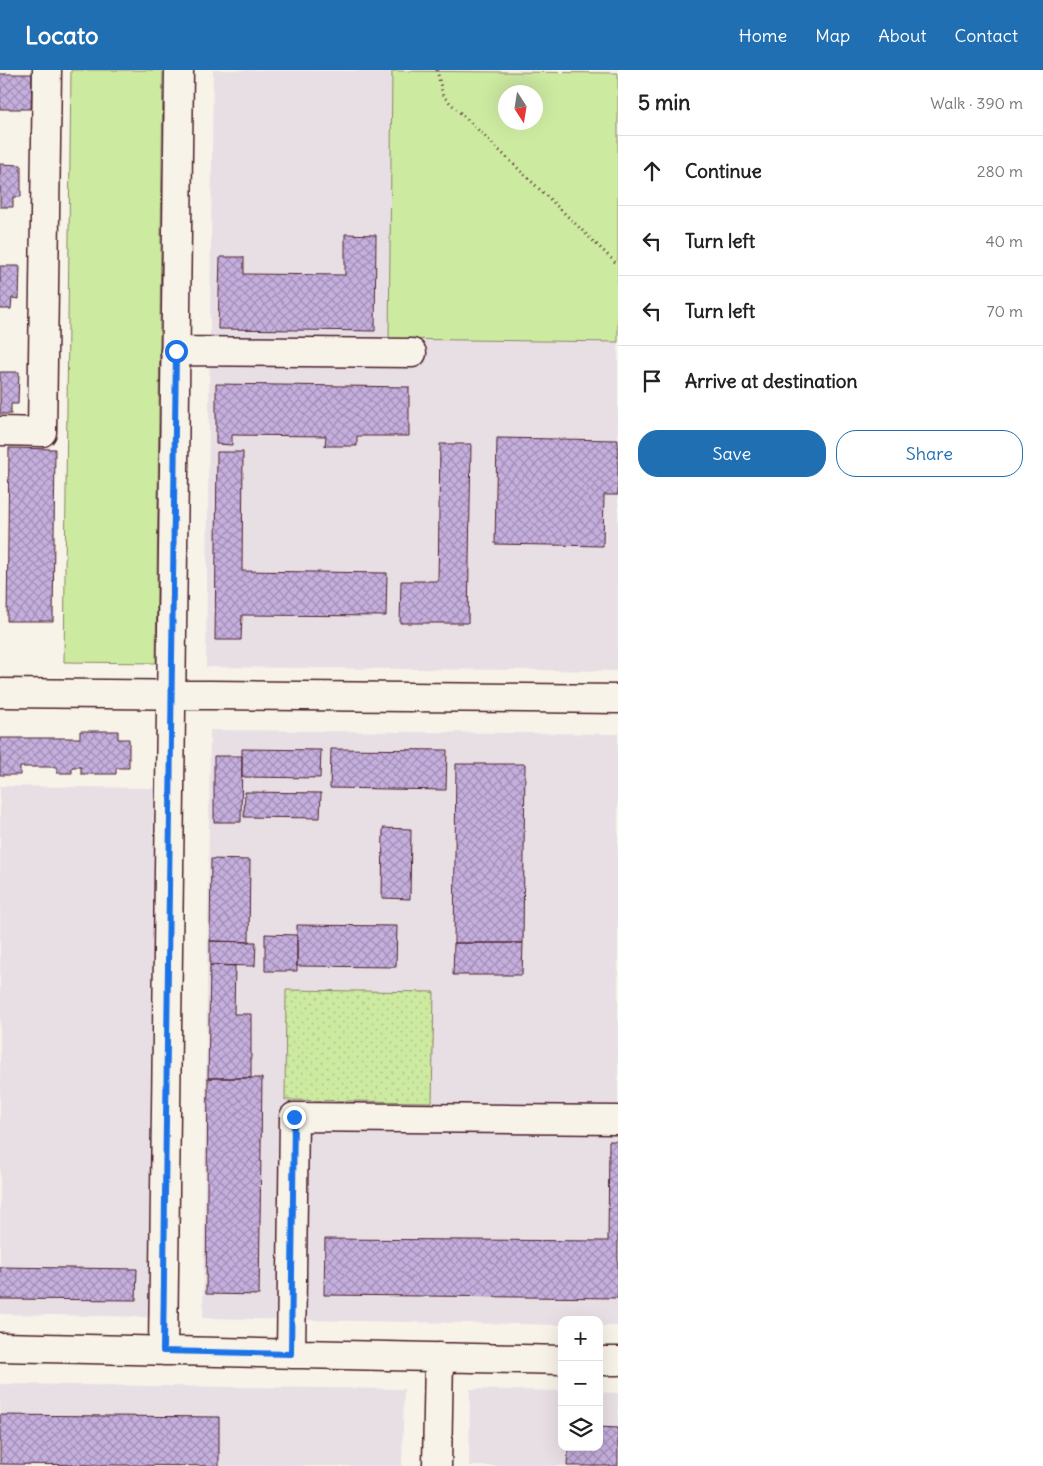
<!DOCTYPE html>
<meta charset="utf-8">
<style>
body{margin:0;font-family:Delius,sans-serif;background:#f2f2f2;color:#222}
.controls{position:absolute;right:15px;bottom:15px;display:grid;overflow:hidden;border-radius:10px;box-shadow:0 5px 20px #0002}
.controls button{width:45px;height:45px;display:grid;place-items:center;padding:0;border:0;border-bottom:1px solid #e0e0e0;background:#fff;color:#222;font:25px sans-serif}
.compass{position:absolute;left:498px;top:15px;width:45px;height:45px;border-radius:50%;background:#fff;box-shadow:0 5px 20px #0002;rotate:168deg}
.stop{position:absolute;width:15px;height:15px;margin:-11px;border:4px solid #1a73e8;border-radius:50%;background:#fff}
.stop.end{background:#1a73e8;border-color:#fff;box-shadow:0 1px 5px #0008}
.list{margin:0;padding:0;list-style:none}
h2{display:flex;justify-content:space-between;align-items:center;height:65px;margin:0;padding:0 20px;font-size:21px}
h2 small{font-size:16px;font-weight:400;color:#767676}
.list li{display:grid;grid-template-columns:32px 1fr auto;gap:15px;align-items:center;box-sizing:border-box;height:70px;padding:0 20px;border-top:1px solid #e0e0e0}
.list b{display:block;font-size:19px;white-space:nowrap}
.list em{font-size:16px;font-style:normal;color:#767676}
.actions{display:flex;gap:10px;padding:15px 20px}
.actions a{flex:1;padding:11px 0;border:1px solid #1f6fb2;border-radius:20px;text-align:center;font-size:18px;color:#1f6fb2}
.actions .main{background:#1f6fb2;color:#fff}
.icon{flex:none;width:28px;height:28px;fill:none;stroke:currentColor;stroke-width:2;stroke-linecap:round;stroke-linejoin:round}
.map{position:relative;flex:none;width:618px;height:1396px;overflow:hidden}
header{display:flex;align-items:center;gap:30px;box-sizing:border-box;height:70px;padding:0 25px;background:#1f6fb2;color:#fff}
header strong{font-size:24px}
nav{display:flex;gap:28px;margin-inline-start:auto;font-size:18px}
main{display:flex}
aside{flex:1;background:#fff}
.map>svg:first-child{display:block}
.built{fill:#e8dfe5}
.grass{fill:url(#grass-dots);stroke:#8c8466}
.garden{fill:#cdeaa1;stroke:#8c8466;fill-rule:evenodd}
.building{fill:url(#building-cross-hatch);stroke:#4a1f2b}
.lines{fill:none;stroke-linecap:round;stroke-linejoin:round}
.minor-casing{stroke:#4a1f2b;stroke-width:31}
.path{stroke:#4a1f2b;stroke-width:3;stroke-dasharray:1 4;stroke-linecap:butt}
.minor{stroke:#f7f3e8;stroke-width:28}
.route{stroke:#1a73e8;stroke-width:6}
</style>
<header>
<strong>Locato</strong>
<nav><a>Home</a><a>Map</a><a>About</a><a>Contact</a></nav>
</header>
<main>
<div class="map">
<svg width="618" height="1396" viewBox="0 0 618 1396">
<defs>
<pattern id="grass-dots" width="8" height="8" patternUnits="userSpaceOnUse" patternTransform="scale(1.25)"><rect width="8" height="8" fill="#cdeaa1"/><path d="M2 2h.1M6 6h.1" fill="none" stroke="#b2c88b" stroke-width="1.8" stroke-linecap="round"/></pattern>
<pattern id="building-cross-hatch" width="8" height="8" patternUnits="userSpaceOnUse" patternTransform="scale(1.25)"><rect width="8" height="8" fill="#c5afde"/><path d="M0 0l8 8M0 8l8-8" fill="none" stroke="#a28eb4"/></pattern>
</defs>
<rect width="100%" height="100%" fill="#f7f3e8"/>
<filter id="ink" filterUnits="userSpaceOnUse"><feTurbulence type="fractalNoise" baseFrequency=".02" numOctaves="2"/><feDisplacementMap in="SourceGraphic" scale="10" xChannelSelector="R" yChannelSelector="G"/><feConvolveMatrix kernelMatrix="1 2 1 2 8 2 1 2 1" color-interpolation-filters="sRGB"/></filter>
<g filter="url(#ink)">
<path class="built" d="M213 0 392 1 389 269 618 272V601L206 597Z
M210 660 618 664V1256H599V1250H562V1255L203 1248Z
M0 716 154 718 148 1247 0 1244Z
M0 1314 404 1319 402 1396H0Z
M470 1319 562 1321V1377H599V1322L618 1323V1396H469Z"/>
<path class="grass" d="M286 920 434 922 432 1032 285 1030Z"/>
<path class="garden" d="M71 0H163L156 593 64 592Z
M392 1 618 3V272L389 269ZM506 22H536V52H506Z"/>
<path class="building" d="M0 4H32L31 39H0Z
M0 94 21 95V127H13V137H0Z
M345 164 376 165 375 261 218 259 220 187H244V204L345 205Z
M0 196H20L19 229 12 228 11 239H0Z
M0 302H19L18 334H11V344H0Z
M216 314 409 317V366H357V376H325L326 366 232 365V375L216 374Z
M497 368 618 370V425H604L603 476 495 474Z
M440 374H471L468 553H400L401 511H438Z
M9 378 55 379 53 551H7Z
M217 382H243L242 501 387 503 386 546 242 545 241 570H215Z
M80 661H118V669H129V698H116V704H81V697H72V703H57V697H20V705H0V668H80Z
M242 679 321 680 320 708 242 707Z
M331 679 447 680 446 720 330 718Z
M214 686H242L241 752H214Z
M456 694H525L523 873H454Z
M245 722 321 723 320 748 244 747Z
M383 758 411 759 410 829 382 828Z
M211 789 250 790 249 872 210 871Z
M297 855 397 856 396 897 297 896Z
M265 864 297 865V901H265Z
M210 871 256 872 255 896 210 895Z
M454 873H523L522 905H453Z
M210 895 235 896 234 944H251V1008H208Z
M208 1008H262L259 1225 206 1224Z
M609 1071H618V1228L324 1225 325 1169 608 1171Z
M0 1197 137 1199 136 1230 0 1229Z
M0 1345 219 1347V1396L0 1394Z
M599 1357 618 1358V1396H567L568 1377H599Z"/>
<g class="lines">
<g class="minor-casing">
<path id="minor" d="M175 281 412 283
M0 361 42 362 47 0
M0 623 618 629
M0 1277 562 1290
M163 1281 179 0
M291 1284 294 1047 618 1050
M599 1291H618
M437 1396 439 1287"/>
</g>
<path class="path" d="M437 0 443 26 618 195"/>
<use href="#minor" class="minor"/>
</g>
</g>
<g class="lines" filter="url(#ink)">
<path class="route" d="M176 281 163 1281 291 1284 294 1047"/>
</g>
</svg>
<div class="controls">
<button>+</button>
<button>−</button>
<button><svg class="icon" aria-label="layers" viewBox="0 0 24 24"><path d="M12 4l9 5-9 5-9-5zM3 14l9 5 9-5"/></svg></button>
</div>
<svg class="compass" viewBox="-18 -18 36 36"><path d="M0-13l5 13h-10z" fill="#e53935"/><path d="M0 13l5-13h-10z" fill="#767676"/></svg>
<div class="stop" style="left:176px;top:281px"></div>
<div class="stop end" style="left:294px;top:1047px"></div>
</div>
<aside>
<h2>5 min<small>Walk · 390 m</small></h2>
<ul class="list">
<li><svg class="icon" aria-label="ahead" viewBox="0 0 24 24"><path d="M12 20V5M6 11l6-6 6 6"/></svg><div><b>Continue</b></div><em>280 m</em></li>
<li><svg class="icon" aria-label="left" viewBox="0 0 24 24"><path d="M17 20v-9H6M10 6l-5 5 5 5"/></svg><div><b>Turn left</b></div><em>40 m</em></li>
<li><svg class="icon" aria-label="left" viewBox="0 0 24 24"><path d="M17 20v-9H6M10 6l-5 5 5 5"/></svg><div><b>Turn left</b></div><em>70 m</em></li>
<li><svg class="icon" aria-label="arrive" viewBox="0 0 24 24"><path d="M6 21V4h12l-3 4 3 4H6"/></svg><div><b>Arrive at destination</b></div></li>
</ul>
<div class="actions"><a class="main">Save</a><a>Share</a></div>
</aside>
</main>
